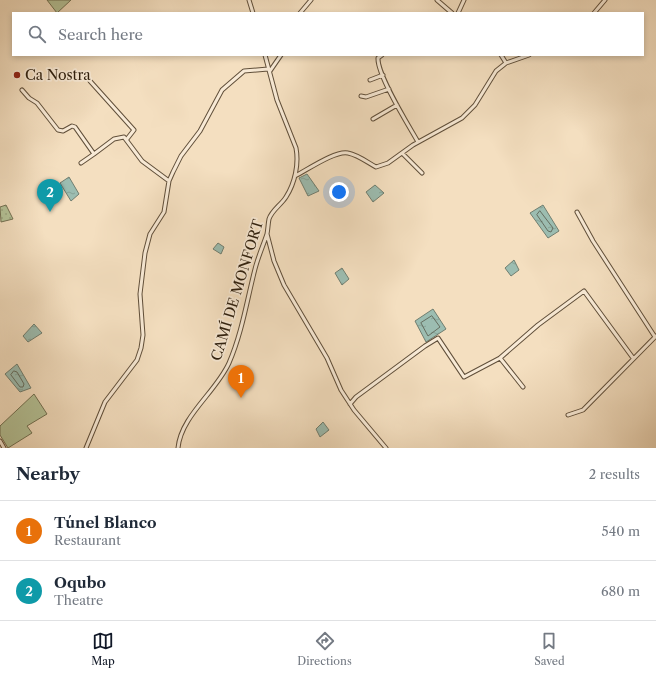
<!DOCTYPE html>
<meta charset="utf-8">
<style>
body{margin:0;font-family:"Libre Caslon Text",serif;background:#f2f2f3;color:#1f2937}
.you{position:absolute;left:339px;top:192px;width:14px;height:14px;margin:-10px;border:3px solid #fff;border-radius:50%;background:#1a73e8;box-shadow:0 0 0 6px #1a73e833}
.badge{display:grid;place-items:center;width:26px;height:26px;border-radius:50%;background:#111827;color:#fff;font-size:13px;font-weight:700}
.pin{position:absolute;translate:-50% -33px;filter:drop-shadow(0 1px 2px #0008)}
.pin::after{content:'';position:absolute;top:21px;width:14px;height:12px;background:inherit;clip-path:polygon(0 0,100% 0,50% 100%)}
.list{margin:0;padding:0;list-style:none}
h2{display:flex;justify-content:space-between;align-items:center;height:52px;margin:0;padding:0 16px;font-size:17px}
h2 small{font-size:13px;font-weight:400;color:#747a83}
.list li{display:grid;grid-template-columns:26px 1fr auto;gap:12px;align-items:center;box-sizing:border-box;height:60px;padding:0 16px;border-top:1px solid #e0e1e3}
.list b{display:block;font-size:15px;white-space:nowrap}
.list p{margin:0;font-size:13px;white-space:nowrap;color:#747a83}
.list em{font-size:13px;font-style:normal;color:#747a83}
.icon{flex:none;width:22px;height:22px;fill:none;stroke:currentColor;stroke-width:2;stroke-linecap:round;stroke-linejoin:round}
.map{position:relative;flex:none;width:656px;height:448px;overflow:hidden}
.search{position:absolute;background:#fff;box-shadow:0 2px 6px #0003;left:12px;right:12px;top:12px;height:44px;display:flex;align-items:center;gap:10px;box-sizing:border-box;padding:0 14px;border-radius:0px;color:#747a83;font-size:15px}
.sheet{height:172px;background:#fff}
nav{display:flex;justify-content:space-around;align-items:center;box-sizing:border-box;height:56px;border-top:1px solid #e0e1e3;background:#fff;font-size:11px;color:#747a83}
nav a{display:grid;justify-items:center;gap:2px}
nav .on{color:#111827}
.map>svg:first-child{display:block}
.grass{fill:#b5c398;stroke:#727153}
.park{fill:url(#park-dots);stroke:#727153}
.water{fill:url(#water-ripples);stroke:#707e70}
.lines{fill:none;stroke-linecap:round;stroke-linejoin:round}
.shore{stroke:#656e60;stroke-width:1}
.minor-casing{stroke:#604f3a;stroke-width:5}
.minor{stroke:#f8ead6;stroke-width:3}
.poi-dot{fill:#8f2418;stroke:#f8ead6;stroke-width:1.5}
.labels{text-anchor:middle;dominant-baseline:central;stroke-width:3.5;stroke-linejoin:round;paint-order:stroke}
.poi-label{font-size:14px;fill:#2e1f0e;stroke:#f8ead6;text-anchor:start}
.street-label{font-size:14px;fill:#2e1f0e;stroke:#f8ead6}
</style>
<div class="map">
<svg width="656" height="448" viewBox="0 0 656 448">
<defs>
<pattern id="park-dots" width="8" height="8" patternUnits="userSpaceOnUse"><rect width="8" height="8" fill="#b5c398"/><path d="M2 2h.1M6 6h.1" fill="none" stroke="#9ca782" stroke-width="1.8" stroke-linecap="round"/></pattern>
<pattern id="water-ripples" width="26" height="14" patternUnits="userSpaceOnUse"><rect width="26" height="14" fill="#9cbdb1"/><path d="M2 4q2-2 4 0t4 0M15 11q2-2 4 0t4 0" fill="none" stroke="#87a297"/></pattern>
</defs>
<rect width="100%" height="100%" fill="#f4dfc0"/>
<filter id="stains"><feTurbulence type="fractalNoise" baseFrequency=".005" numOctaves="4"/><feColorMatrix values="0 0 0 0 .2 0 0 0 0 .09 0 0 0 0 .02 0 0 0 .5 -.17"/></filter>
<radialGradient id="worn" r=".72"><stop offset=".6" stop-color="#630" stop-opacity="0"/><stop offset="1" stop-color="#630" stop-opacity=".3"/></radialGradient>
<path class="grass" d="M47 0H71L57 13Z
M34 394 47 414 27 426 32 433 8 448 0 435V426Z"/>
<path class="park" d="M6 205 13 219 1 222 0 207Z"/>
<path class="water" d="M307 174 319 191 308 196 299 178Z
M69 177 79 194 71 201 60 183Z
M375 185 384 193 373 202 366 192Z
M543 205 559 231 548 238 530 213Z
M218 243 224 247 221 254 213 249Z
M514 260 519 270 511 276 505 268Z
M342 268 349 279 342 285 335 273Z
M433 309 446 329 426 342 415 321Z
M34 324 42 333 28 342 23 336Z
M17 364 31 388 20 392 5 374Z
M323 422 329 430 320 437 316 429Z"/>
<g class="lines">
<path class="shore" d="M540 211 553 228 551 232 548 231 537 215Z
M432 316 440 327 428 336 421 323Z
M14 371 17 372 24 384 23 387H20L11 375Z"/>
<g class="minor-casing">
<path id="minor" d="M249 0 253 13
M437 0 452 13
M300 13 311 0
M458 13 464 0
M594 13 605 0
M382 55 378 58C377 75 409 126 418 142
M501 55 506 63
M270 71 281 55
M370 80 383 75
M90 81 134 130 127 139
M22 90 29 98 37 103 58 130 63 131 72 126 75 127 94 154 114 139 124 137 142 161 169 181
M361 96 366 97 389 89
M373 119 397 105
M402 153 422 173
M81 163 94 154
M295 176C307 170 336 150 348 153 358 155 367 162 376 167L388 163 413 145 462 118 475 105 496 71 506 63 529 55
M577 212 593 241 655 337
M267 234 274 261 284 285 327 358 341 390 354 410 386 448
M500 358 538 325 584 291 633 358
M350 404 356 397 425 346 438 338 464 377 500 358 523 387
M568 415 583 410 656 336
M0 441 4 448
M86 448 105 402 137 360 141 348 143 335 140 294 145 253 150 234 164 212 169 181 173 172 181 156 200 131 222 90 244 71 268 69
M178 448C181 416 216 392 229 363 242 333 247 300 255 269 258 257 263 246 267 234 268 229 268 224 269 219 272 210 281 205 286 197 295 183 299 164 296 148L277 100 265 55"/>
</g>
<use href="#minor" class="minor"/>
</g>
<circle class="poi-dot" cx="17" cy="75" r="4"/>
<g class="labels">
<g class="poi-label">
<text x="25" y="75">Ca Nostra</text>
</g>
<g class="street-label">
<text transform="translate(237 290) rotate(-73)">CAMÍ DE MONFORT</text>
</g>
</g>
<rect width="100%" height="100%" filter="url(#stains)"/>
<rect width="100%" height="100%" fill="url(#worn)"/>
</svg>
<div class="you"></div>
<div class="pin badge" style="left:241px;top:398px;background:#e8710a">1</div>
<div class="pin badge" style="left:50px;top:212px;background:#0f9aa8">2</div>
<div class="search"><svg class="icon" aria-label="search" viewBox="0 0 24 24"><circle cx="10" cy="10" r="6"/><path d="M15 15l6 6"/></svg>Search here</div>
</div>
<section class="sheet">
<h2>Nearby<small>2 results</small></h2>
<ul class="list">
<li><span class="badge" style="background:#e8710a">1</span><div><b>Túnel Blanco</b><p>Restaurant</p></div><em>540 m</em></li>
<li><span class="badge" style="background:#0f9aa8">2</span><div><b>Oqubo</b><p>Theatre</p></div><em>680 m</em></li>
</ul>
</section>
<nav>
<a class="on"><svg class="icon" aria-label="map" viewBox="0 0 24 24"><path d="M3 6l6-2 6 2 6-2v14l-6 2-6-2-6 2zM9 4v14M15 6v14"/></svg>Map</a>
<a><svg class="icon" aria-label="directions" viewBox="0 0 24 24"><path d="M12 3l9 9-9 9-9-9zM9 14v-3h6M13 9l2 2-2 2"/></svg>Directions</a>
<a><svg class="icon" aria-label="saved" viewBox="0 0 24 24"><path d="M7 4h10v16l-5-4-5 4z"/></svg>Saved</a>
</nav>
